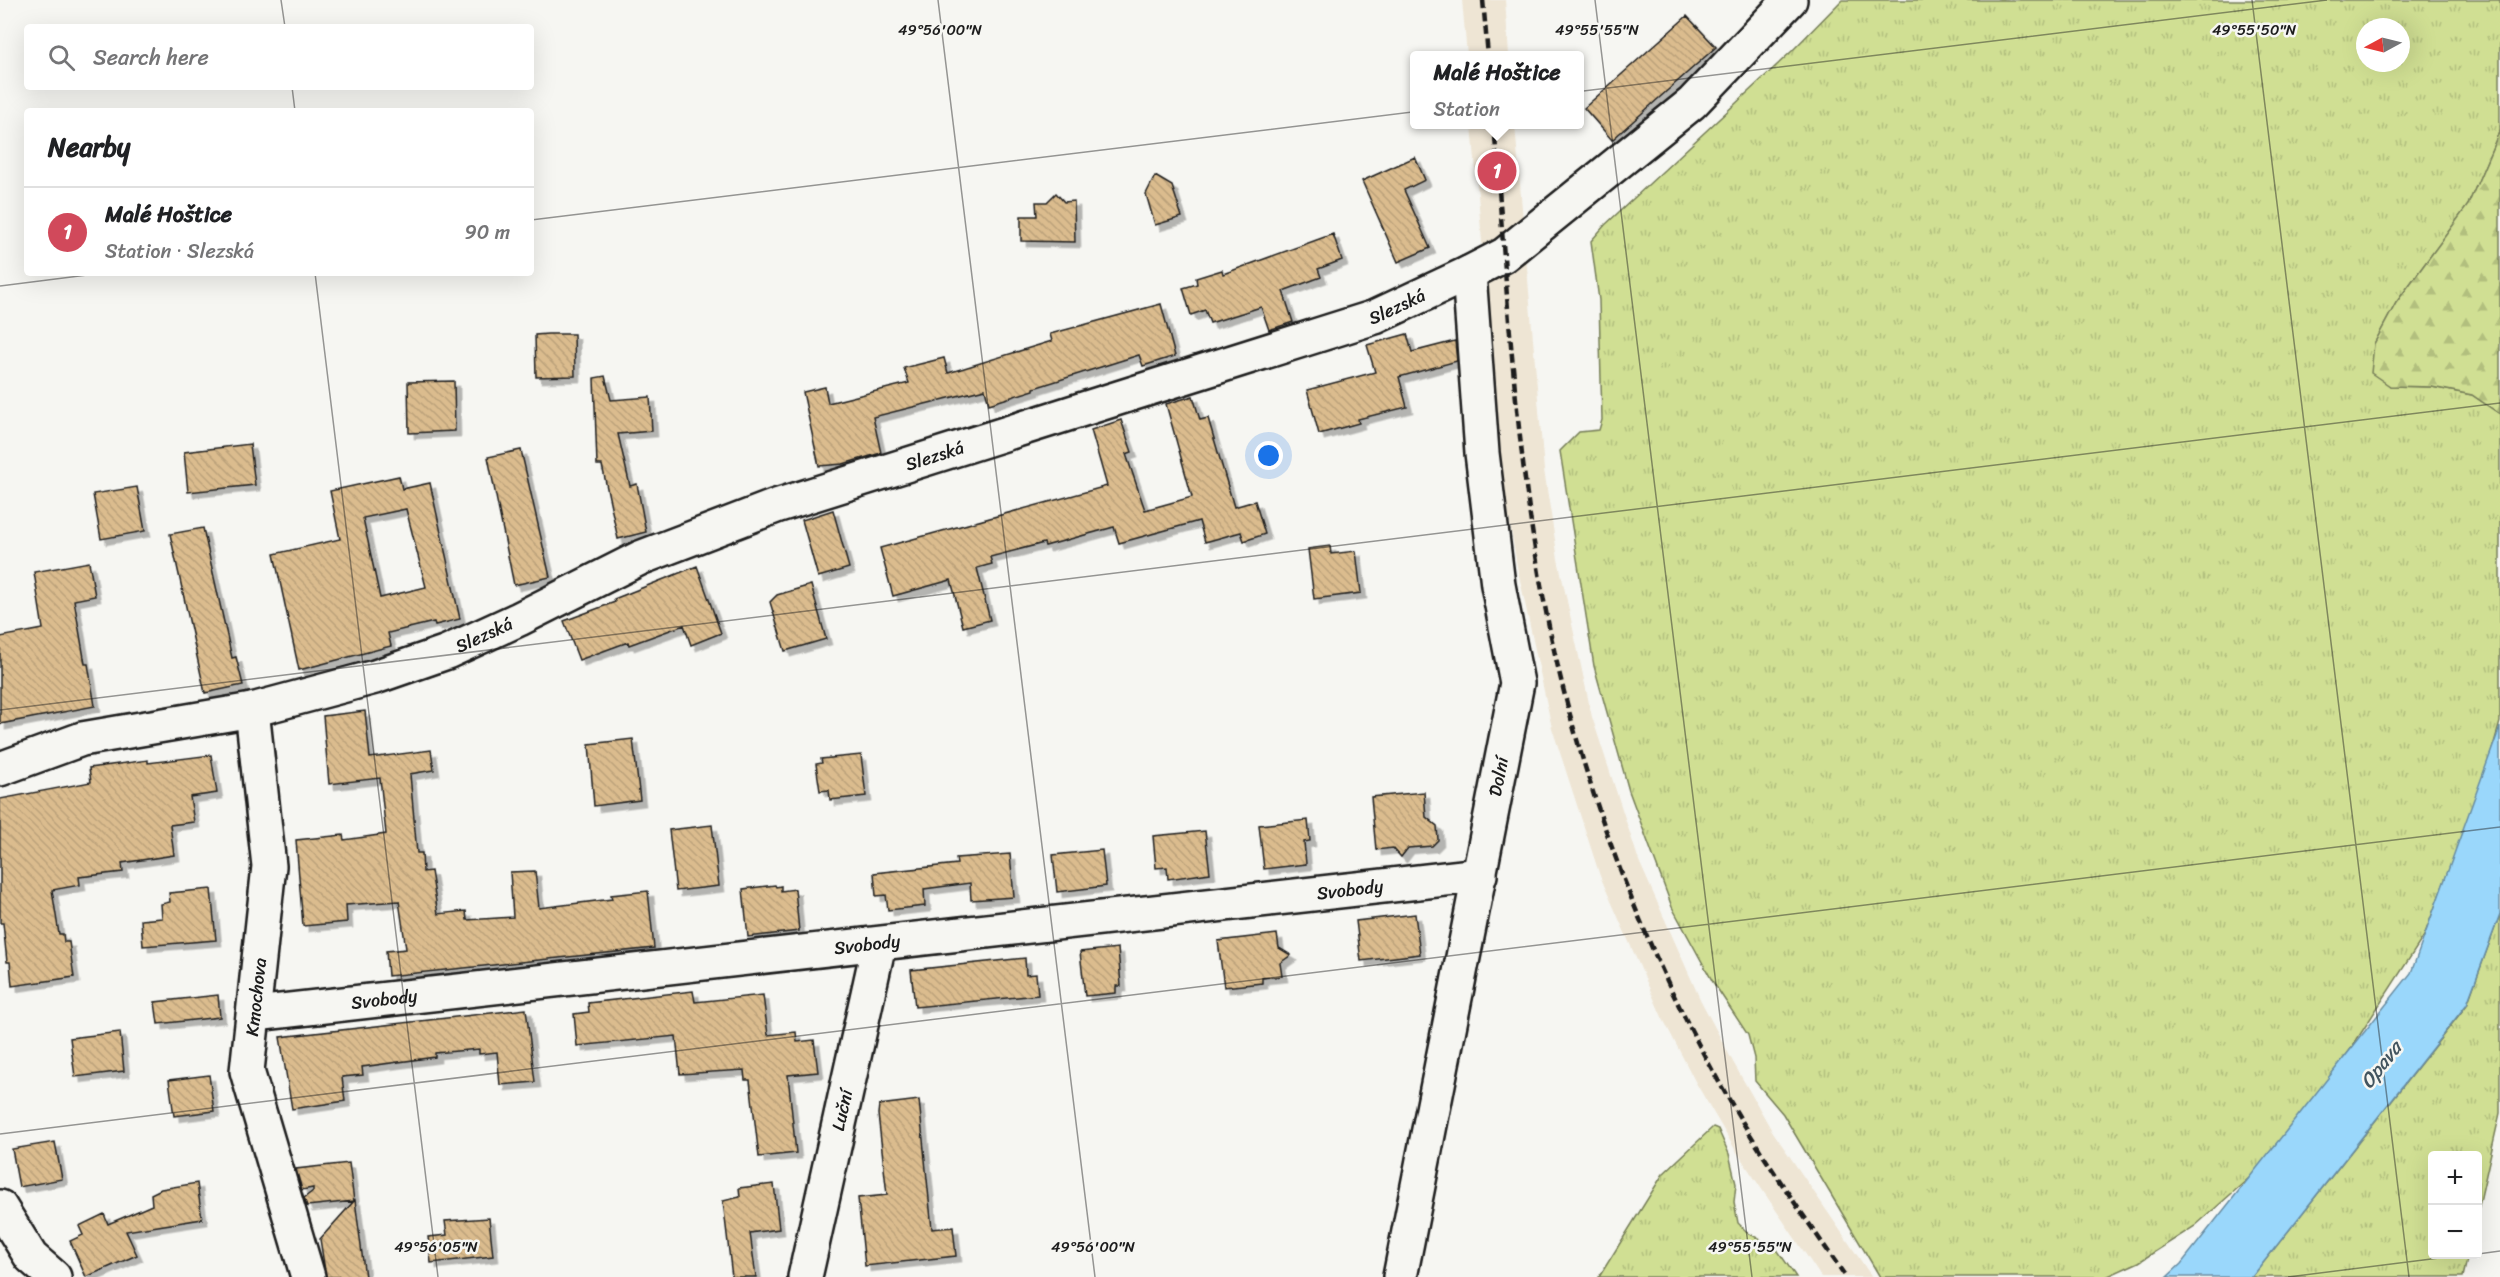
<!DOCTYPE html>
<meta charset="utf-8">
<style>
body{margin:0;font-family:Sriracha,sans-serif;background:#f6f6f6;color:#202124}
.controls{position:absolute;right:18px;bottom:18px;display:grid;overflow:hidden;border-radius:6px;box-shadow:0 6px 24px #0002}
.controls button{width:54px;height:54px;display:grid;place-items:center;padding:0;border:0;border-bottom:2px solid #e0e0e0;background:#fff;color:#202124;font:30px sans-serif}
.compass{position:absolute;left:2356px;top:18px;width:54px;height:54px;border-radius:50%;background:#fff;box-shadow:0 6px 24px #0002;rotate:263deg}
.you{position:absolute;left:1269px;top:456px;width:21px;height:21px;margin:-15px;border:4px solid #fff;border-radius:50%;background:#1a73e8;box-shadow:0 0 0 9px #1a73e833}
.badge{display:grid;place-items:center;width:39px;height:39px;border-radius:50%;background:#d1495b;color:#fff;font-size:20px;font-weight:700}
.pin{position:absolute;translate:-50% -50%;border:3px solid #fff;box-shadow:0 2px 6px #0006}
.popup{position:absolute;left:1410px;top:51px;width:174px;height:78px;box-sizing:border-box;display:grid;place-content:center;border-radius:6px;background:#fff;filter:drop-shadow(0 2px 4px #0005);font-size:20px;white-space:nowrap;color:#757577}
.popup b{font-size:22px;color:#202124}
.popup::after{content:'';position:absolute;left:50%;top:100%;margin-left:-12px;border:12px solid transparent;border-top-color:#fff}
.list{margin:0;padding:0;list-style:none}
h2{display:flex;justify-content:space-between;align-items:center;height:78px;margin:0;padding:0 24px;font-size:26px}
h2 small{font-size:20px;font-weight:400;color:#757577}
.list li{display:grid;grid-template-columns:39px 1fr auto;gap:18px;align-items:center;box-sizing:border-box;height:90px;padding:0 24px;border-top:2px solid #e0e0e0}
.list b{display:block;font-size:22px;white-space:nowrap}
.list p{margin:0;font-size:20px;white-space:nowrap;color:#757577}
.list em{font-size:20px;font-style:normal;color:#757577}
.icon{flex:none;width:33px;height:33px;fill:none;stroke:currentColor;stroke-width:2;stroke-linecap:round;stroke-linejoin:round}
.map{position:relative;flex:none;width:2500px;height:1277px;overflow:hidden}
.search{position:absolute;background:#fff;box-shadow:0 6px 24px #0002;left:24px;top:24px;width:510px;height:66px;display:flex;align-items:center;gap:15px;box-sizing:border-box;padding:0 21px;border-radius:6px;color:#757577;font-size:22px}
.panel{position:absolute;background:#fff;box-shadow:0 6px 24px #0002;left:24px;top:108px;width:510px;height:168px;border-radius:6px}
.map>svg:first-child{display:block}
.built{fill:#eee5d4}
.grass{fill:url(#grass-tufts);stroke:#767e58;stroke-width:1.5;fill-rule:evenodd}
.forest{fill:url(#forest-firs);stroke:#767e58;stroke-width:1.5}
.water{fill:#9ad7fb;stroke:#688ca2;stroke-width:1.5}
.building{fill:url(#building-back-hatch);stroke:#1c1c1c;stroke-width:1.5;fill-rule:evenodd;filter:url(#shadow)}
.lines{fill:none;stroke-linecap:round;stroke-linejoin:round}
.minor-casing{stroke:#1c1c1c;stroke-width:38}
.minor{stroke:#f6f6f2;stroke-width:33}
.rail{stroke:#1c1c1c;stroke-width:4.5;stroke-dasharray:9 4.5;stroke-linecap:butt}
.ticks{fill:none;stroke:#1c1c1c;stroke-width:1.5;stroke-opacity:0.45}
.labels{text-anchor:middle;dominant-baseline:central;stroke-width:5;stroke-linejoin:round;paint-order:stroke}
.street-label{font-size:18px;fill:#1c1c1c;stroke:#f6f6f2}
.water-label{font-size:20px;font-style:italic;fill:#42545f;stroke:#f6f6f2}
.ticks-label{font-size:15px;text-anchor:middle;fill:#1c1c1c;stroke:#f6f6f2;stroke-width:5;stroke-linejoin:round;paint-order:stroke}
</style>
<div class="map">
<svg width="2500" height="1277" viewBox="0 0 2500 1277">
<defs>
<pattern id="grass-tufts" width="24" height="20" patternUnits="userSpaceOnUse" patternTransform="scale(1.5)"><rect width="24" height="20" fill="#d0df93"/><path d="M3 7l-1-3M5 7V3M7 7l1-3M15 17l-1-3M17 17v-4M19 17l1-3" fill="none" stroke="#b2bf7e"/></pattern>
<pattern id="forest-firs" width="22" height="20" patternUnits="userSpaceOnUse" patternTransform="scale(1.5)"><rect width="22" height="20" fill="#d0df93"/><path d="M5 1l3.5 6h-7zM16 11l3.5 6h-7z" fill="#b2bf7e"/></pattern>
<pattern id="building-back-hatch" width="6" height="6" patternUnits="userSpaceOnUse" patternTransform="scale(1.5)"><rect width="6" height="6" fill="#dbbc8e"/><path d="M-1 5l2 2M0 0l6 6M5-1l2 2" fill="none" stroke="#bba17a"/></pattern>
<filter id="shadow"><feDropShadow dx="5.5" dy="5.5" stdDeviation="0" flood-color="#0004"/></filter>
</defs>
<rect width="100%" height="100%" fill="#f6f6f2"/>
<filter id="ink" filterUnits="userSpaceOnUse"><feTurbulence type="fractalNoise" baseFrequency=".0167" numOctaves="2"/><feDisplacementMap in="SourceGraphic" scale="12" xChannelSelector="R" yChannelSelector="G"/><feConvolveMatrix kernelMatrix="1 2 1 2 8 2 1 2 1" color-interpolation-filters="sRGB"/></filter>
<g filter="url(#ink)">
<path class="built" d="M1462 0H1505L1509 55H1467Z
M1472 125H1515L1544 470 1558 559 1592 717 1639 861 1700 999 1733 1062 1771 1129 1872 1277H1821L1817 1271 1736 1151 1696 1083 1662 1017 1600 876 1552 728 1517 566 1502 475Z"/>
<path class="grass" d="M1842 0H2500V130L2468 205 2396 303 2374 344 2390 386 2432 387 2472 395 2500 414V722L2487 768 2424 936 2350 1050 2266 1163 2195 1226 2139 1262 2106 1277H1880L1783 1114 1755 1081 1754 1058 1748 1035 1713 982 1672 907 1629 791 1594 666 1560 451 1579 432 1599 430 1602 420 1599 300 1591 241 1605 225 1792 51ZM2365 27H2401V63H2365Z
M2500 914V1113L2478 1210V1156H2432V1254L2468 1255 2463 1277H2252L2467 1005Z
M1713 1127 1718 1129 1729 1154 1736 1184 1734 1202 1738 1223 1748 1233 1776 1248 1796 1277H1599L1663 1174Z"/>
<path class="forest" d="M2500 130V414L2472 395 2432 387 2390 386 2371 373 2374 344 2396 303 2468 205Z"/>
<path class="water" d="M2500 727V914L2467 1004 2252 1277H2167L2181 1264 2411 973Z"/>
<path class="building" d="M1687 16 1716 47 1612 140 1584 108Z
M1415 157 1425 180 1404 190 1430 248 1398 262 1362 181Z
M1155 176 1172 186 1182 217 1155 225 1146 194Z
M1056 193 1064 202 1074 201 1075 242 1021 241V216H1037L1036 202H1047Z
M1333 234 1342 260 1318 269 1321 277 1283 291 1293 322 1269 330 1261 307 1210 323 1205 310 1191 315 1183 288 1197 284 1196 278 1222 270 1223 274Z
M1161 304 1175 356 1143 366 1139 355 1034 388V390L989 404 985 389 873 417 881 453 843 464 819 466 803 392 825 387 828 403 909 383 904 368 944 358 948 373 1052 341 1050 334Z
M548 334H574L575 376 536 377 535 335Z
M1407 334 1412 352 1455 341 1457 361 1399 377 1407 407 1358 419 1359 423 1319 434 1307 390 1375 372 1367 345Z
M605 376 611 400 650 397 652 431 618 434 630 486 637 484 646 532 618 539 602 465H597L594 378Z
M454 381 455 431 409 433 408 382Z
M1193 396 1200 420 1208 418 1234 507 1255 501 1265 534 1244 541 1241 532 1205 542 1199 521 1119 543 1114 527 1045 546 1044 543 990 557 992 564 977 568 990 620 963 627 951 580 893 596 880 548 1107 486 1091 430 1121 420 1132 452 1126 454 1145 510 1192 497 1166 404Z
M250 444 255 485 188 492 184 452Z
M521 450 550 577 514 585 488 457Z
M399 476 402 489 430 483 460 619 435 625 434 622 388 633 391 646 299 670 274 554 340 539 330 491ZM406 509 426 587 380 598 363 518Z
M137 487 145 531 101 539 93 494Z
M833 510 849 568 818 577 802 520Z
M203 528 232 658 236 657 243 685 205 693 170 534Z
M1330 546 1331 554 1356 551 1361 593 1314 599 1308 549Z
M89 562 95 596 74 600 85 664H88L95 706 0 724V637L43 629 34 572Z
M697 566 721 633 691 645 684 625 629 645 628 642 579 660 564 621 615 602 614 599Z
M811 585 826 639 785 651 770 602 777 595Z
M365 711 370 758 431 750 434 770 410 774 417 853H422L423 872 431 871 438 914 466 911 467 920 513 917 510 872 535 871 539 908 612 899 611 895 648 891 654 948 388 976 386 951 406 949 399 901 346 905 347 922 303 926 296 840 343 835 344 840 386 834 380 778 329 784 323 716Z
M633 739 640 800 594 806 589 744Z
M211 755 217 793 190 797 194 822 170 825 174 855 122 863 123 872 79 877 80 885 52 890 59 934H63L64 942H69L74 977 12 986 10 962H7L3 923H0V799L91 782 89 768 148 760V763Z
M861 755 866 796 830 800 829 790 820 791 816 764 822 763 821 759Z
M1424 792 1426 817 1437 826 1438 840 1432 846 1408 848 1401 857 1393 848 1376 850 1371 797Z
M1308 820 1310 841 1304 842 1306 864 1264 869 1259 825Z
M712 825 719 886 676 891 669 830Z
M1205 831 1210 873 1168 879 1167 867 1156 868 1153 836Z
M1102 850 1106 886 1057 892 1053 855Z
M1010 854 1014 897 971 900 970 883 924 889 925 906 888 910 886 895 876 896 874 873 957 864 956 858Z
M775 885 776 887 781 886V891L795 889 799 931 748 937 743 889Z
M211 889 216 940 143 946 141 920 162 918 161 904 170 902 169 893Z
M1415 914 1420 954 1361 961 1356 921Z
M1277 934 1279 948 1291 955 1280 963 1282 976 1262 978V983L1224 987 1218 941Z
M1118 948 1121 986H1116V993L1085 996 1080 952Z
M1025 958 1026 975 1036 974 1038 995 915 1007 911 970Z
M693 991 695 1002 763 995 768 1035 796 1032 797 1042 814 1040 818 1072 788 1075 796 1153 759 1157 750 1080H745L744 1070 680 1074 676 1036 577 1046 574 1014 589 1012 588 1003Z
M218 995 220 1017 158 1024 155 1002Z
M526 1009 535 1082 500 1085 497 1052 479 1054V1049L435 1053V1057L362 1067 363 1075 342 1077 345 1101 292 1109 280 1037Z
M120 1032 124 1071 75 1077 70 1038Z
M209 1075 214 1111 174 1116 169 1080Z
M919 1100 932 1229 953 1227 956 1256 865 1266 858 1198 887 1195 878 1114 879 1105Z
M55 1142 62 1179 19 1187 12 1149Z
M349 1163 354 1201 307 1206 304 1198 313 1191V1188L302 1190 296 1169Z
M197 1183 202 1219 126 1231 137 1255 86 1277 70 1241 83 1235 79 1226 104 1214 108 1224 152 1205 151 1194 161 1189Z
M774 1184 779 1229 750 1233 756 1277H732L723 1201 740 1197 739 1188Z
M355 1200 365 1277H326L320 1239Z
M489 1218 493 1256 431 1263 428 1237 447 1235 445 1221Z"/>
<g class="lines">
<g class="minor-casing">
<g id="minor">
<path d="M252 710 269 866 247 1071 308 1277"/>
<path id="s1" d="M0 769 82 739 252 710 375 677 447 652 519 619 640 558 776 506 1375 317 1469 273 1504 255 1692 103 1790 0"/>
<path id="s2" d="M255 1014 1480 875"/>
<path d="M0 1207 31 1257 54 1277"/>
<path id="s3" d="M805 1277 879 944"/>
<path id="s4" d="M1400 1277 1517 683 1498 585 1482 453 1469 273"/>
</g>
</g>
<use href="#minor" class="minor"/>
<path class="rail" d="M1483 0 1488 56
M1494 124C1510 325 1518 528 1572 722 1612 867 1673 1012 1753 1139 1782 1186 1815 1232 1846 1277"/>
</g>
</g>
<path class="ticks" d="M281 0 285 27M938 0 1095 1277M1595 0 1752 1277M2252 0 2409 1277M292 87 295 111M531 220 2327 0M315 273 438 1277M0 286 103 273M0 710 2500 403M0 1134 2500 827M2478 1254 2500 1251M2288 1277 2471 1254"/>
<g class="labels">
<g class="street-label">
<text stroke="none"><textPath href="#s1" startOffset="1476">Slezská</textPath></text>
<text stroke="none"><textPath href="#s1" startOffset="990">Slezská</textPath></text>
<text stroke="none"><textPath href="#s1" startOffset="504">Slezská</textPath></text>
<text stroke="none"><textPath href="#s4" startOffset="510">Dolní</textPath></text>
<text stroke="none"><textPath href="#s2" startOffset="1102">Svobody</textPath></text>
<text stroke="none"><textPath href="#s2" startOffset="616">Svobody</textPath></text>
<text transform="translate(256 997) rotate(-84)">Kmochova</text>
<text stroke="none"><textPath href="#s2" startOffset="130">Svobody</textPath></text>
<text stroke="none"><textPath href="#s3" startOffset="171">Luční</textPath></text>
</g>
<g class="water-label">
<text transform="translate(2381 1065) rotate(-52)">Opava</text>
</g>
</g>
<g class="ticks-label">
<text x="940" y="35">49°56'00"N</text>
<text x="1597" y="35">49°55'55"N</text>
<text x="2254" y="35">49°55'50"N</text>
<text x="436" y="1252">49°56'05"N</text>
<text x="1093" y="1252">49°56'00"N</text>
<text x="1750" y="1252">49°55'55"N</text>
</g>
</svg>
<div class="controls">
<button>+</button>
<button>−</button>
</div>
<svg class="compass" viewBox="-18 -18 36 36"><path d="M0-13l5 13h-10z" fill="#e53935"/><path d="M0 13l5-13h-10z" fill="#757577"/></svg>
<div class="you"></div>
<div class="pin badge" style="left:1497px;top:171px">1</div>
<div class="popup"><b>Malé Hoštice</b>Station</div>
<div class="search"><svg class="icon" aria-label="search" viewBox="0 0 24 24"><circle cx="10" cy="10" r="6"/><path d="M15 15l6 6"/></svg>Search here</div>
<section class="panel">
<h2>Nearby<small></small></h2>
<ul class="list">
<li><span class="badge">1</span><div><b>Malé Hoštice</b><p>Station · Slezská</p></div><em>90 m</em></li>
</ul>
</section>
</div>
